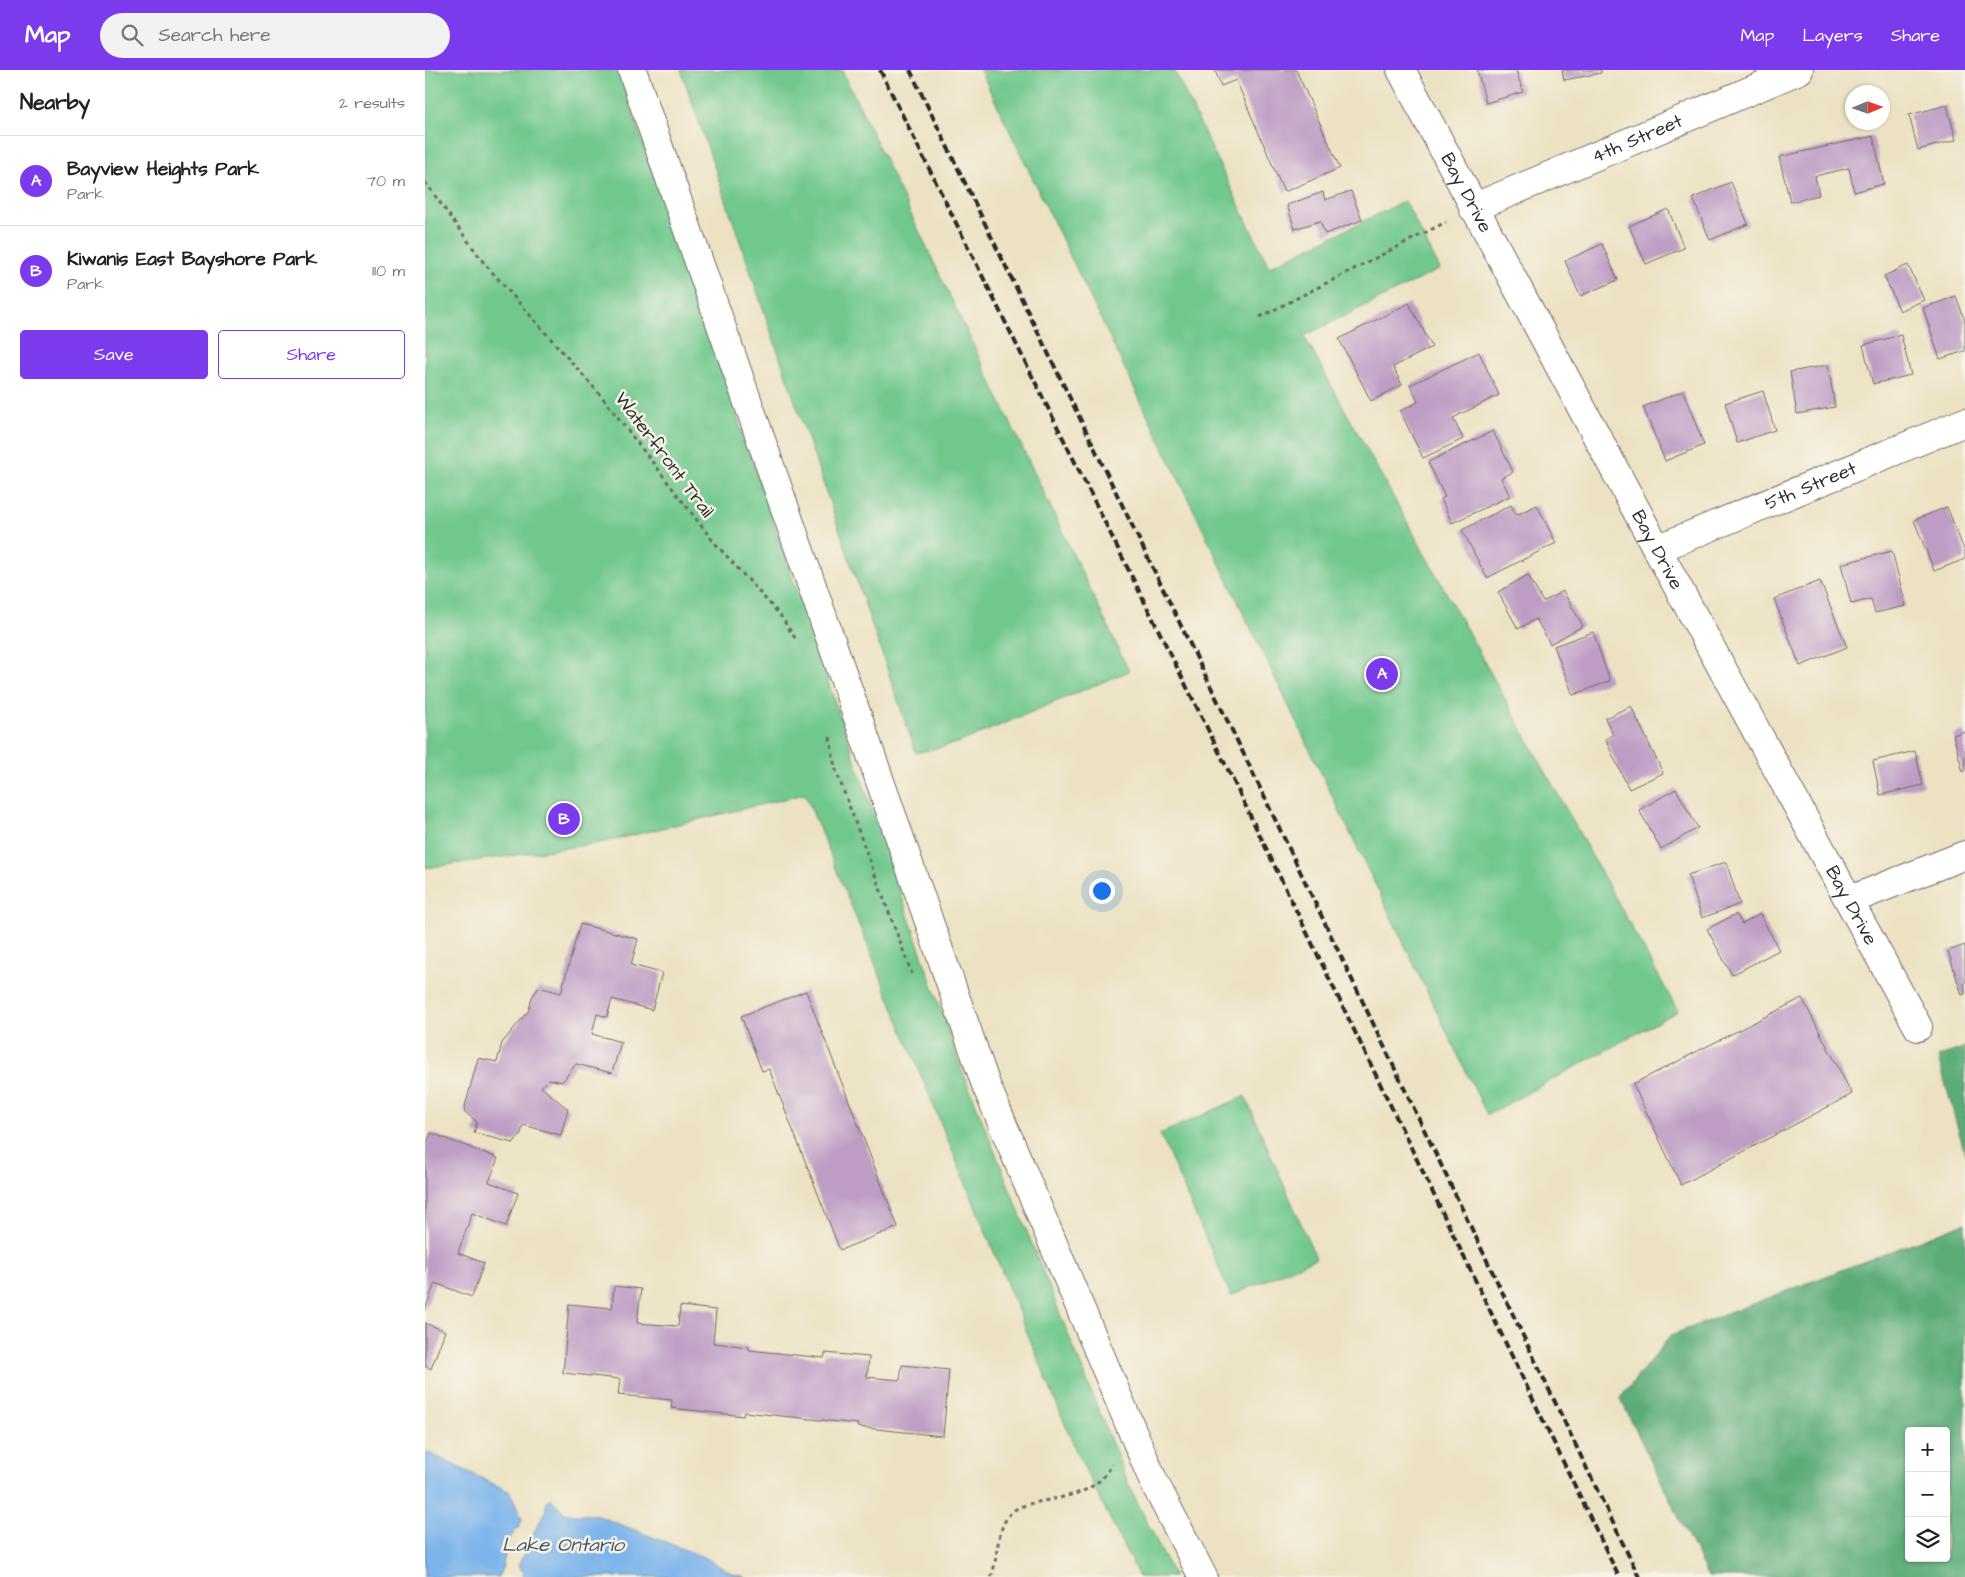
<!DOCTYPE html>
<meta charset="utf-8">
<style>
body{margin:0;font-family:"Architects Daughter",sans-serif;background:#f2f2f2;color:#222}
.controls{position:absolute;right:15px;bottom:15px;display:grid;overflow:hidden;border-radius:5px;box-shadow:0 1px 4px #0004}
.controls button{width:45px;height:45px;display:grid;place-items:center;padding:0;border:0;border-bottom:1px solid #e0e0e0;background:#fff;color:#222;font:25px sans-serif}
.compass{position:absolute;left:1420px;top:15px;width:45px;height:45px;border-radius:50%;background:#fff;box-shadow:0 1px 4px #0004;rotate:88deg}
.you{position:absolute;left:676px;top:820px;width:18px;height:18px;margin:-12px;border:4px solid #fff;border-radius:50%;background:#1a73e8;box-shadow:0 0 0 8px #1a73e833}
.badge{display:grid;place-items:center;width:32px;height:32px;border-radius:50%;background:#7c3aed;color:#fff;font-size:16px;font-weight:700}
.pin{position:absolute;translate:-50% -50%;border:2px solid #fff;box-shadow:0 1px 5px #0006}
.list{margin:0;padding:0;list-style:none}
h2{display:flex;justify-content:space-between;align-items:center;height:65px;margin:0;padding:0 20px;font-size:21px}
h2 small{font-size:16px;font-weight:400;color:#767676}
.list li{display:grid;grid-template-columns:32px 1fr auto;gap:15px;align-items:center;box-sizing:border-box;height:90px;padding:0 20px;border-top:1px solid #e0e0e0}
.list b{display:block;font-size:19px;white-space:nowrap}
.list p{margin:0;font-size:16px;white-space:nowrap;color:#767676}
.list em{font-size:16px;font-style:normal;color:#767676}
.actions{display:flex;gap:10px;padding:15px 20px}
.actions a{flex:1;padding:11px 0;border:1px solid #7c3aed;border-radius:5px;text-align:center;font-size:18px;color:#7c3aed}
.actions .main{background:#7c3aed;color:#fff}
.icon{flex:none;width:28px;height:28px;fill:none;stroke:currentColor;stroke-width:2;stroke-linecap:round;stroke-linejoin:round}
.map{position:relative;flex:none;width:1540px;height:1507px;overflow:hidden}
header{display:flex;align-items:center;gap:30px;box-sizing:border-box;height:70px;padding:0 25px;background:#7c3aed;color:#fff}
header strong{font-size:24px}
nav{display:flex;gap:28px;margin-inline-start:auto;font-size:18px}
.search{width:350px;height:45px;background:#f2f2f2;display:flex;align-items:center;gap:12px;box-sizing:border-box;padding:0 18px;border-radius:28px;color:#767676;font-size:19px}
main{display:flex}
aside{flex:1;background:#fff}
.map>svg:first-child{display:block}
.green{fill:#70c88d;stroke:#4e7a5c}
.forest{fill:#5cac78;stroke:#446c52;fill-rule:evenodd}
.water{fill:#7bb4eb;stroke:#53708b}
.building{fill:#be9dc5}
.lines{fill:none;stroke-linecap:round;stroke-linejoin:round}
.minor-casing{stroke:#6f6b60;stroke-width:30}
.path{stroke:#6f6b60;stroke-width:3;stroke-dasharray:4 4;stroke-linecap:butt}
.minor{stroke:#fff;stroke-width:28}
.rail{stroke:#2b2b2b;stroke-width:4;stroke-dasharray:8 4;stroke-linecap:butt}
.labels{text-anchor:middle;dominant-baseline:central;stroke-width:5;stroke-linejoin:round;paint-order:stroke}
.street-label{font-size:19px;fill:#2b2b2b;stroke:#f7f3e8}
.water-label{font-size:20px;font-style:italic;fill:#435465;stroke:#f7f3e8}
</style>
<header>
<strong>Map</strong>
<div class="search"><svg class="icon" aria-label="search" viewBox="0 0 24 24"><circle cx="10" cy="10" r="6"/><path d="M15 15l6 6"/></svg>Search here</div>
<nav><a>Map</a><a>Layers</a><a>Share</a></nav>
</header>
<main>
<aside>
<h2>Nearby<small>2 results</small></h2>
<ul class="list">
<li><span class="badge">A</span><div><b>Bayview Heights Park</b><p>Park</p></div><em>70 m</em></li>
<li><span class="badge">B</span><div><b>Kiwanis East Bayshore Park</b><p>Park</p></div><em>110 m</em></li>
</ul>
<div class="actions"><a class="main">Save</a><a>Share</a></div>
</aside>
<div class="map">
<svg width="1540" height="1507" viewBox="0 0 1540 1507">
<rect width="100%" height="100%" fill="#f7f3e8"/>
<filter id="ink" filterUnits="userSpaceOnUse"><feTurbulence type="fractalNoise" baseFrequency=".02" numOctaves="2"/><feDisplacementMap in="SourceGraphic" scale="10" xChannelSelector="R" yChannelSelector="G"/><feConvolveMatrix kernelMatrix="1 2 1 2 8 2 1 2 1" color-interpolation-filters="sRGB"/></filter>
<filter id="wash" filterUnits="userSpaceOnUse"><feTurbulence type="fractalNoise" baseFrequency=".0096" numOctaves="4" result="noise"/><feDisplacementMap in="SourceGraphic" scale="20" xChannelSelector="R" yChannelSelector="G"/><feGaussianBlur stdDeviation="1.12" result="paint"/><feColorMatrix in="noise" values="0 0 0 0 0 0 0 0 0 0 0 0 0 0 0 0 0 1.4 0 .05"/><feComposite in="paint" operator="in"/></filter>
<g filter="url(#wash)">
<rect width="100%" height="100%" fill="#ece2c3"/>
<path class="green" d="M0 0H193L533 990 703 1413 749 1507H714L651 1381 380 724 175 773 0 798Z
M256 0H417L704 601 533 673 491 683Z
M555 0H749L844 197 980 131 1015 199 879 266 1253 941 1062 1045Z
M820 1026 891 1188 806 1226 735 1064Z"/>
<path class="forest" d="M1540 977V1084L1513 987Z
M1540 1153V1507H1283L1195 1328 1246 1265ZM1484 1361H1521V1488H1484Z"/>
<path class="water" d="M0 1381 85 1422 97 1449 94 1458 91 1459 82 1473 78 1496 73 1507H0Z
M125 1428 140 1443 150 1445H171L281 1488 306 1503 321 1507H98L99 1502 93 1497 102 1474 120 1443 122 1431Z"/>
<g id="blocks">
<path class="building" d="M790 0H871L915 98 859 122 811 10 796 16Z
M1052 0H1091L1098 22 1061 33Z
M1137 0H1176V3L1139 10Z
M1522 35 1531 70 1493 80 1484 45Z
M1448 66 1459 114 1429 122 1424 98 1390 106 1394 125 1365 132 1354 87Z
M1306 112 1323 154 1285 170 1268 128Z
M926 121 937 150 900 164 895 151 870 159 862 135 898 122 900 130Z
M1243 139 1259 178 1221 194 1204 156Z
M1177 174 1193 210 1155 226 1140 191Z
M1483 195 1499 230 1475 241 1459 206Z
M1531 226 1540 251V281L1515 289 1498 238Z
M984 233 1007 277 968 297 977 315 946 331 914 269Z
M1476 265 1486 305 1448 314 1438 275Z
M1054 282 1074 325 1028 348 1038 369 998 388 975 341 993 332 985 315Z
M1403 295 1410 337 1372 344 1365 302Z
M1258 321 1279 375 1240 391 1218 337Z
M1338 321 1350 360 1312 373 1300 333Z
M1068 361 1088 402 1076 408 1085 426 1027 453 1016 429 1020 427 1003 392Z
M1086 435 1091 445 1112 435 1131 473 1062 508 1037 460Z
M1522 437 1540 482V489L1509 501 1489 450Z
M1467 481 1481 536 1450 543 1446 529 1426 534 1416 494Z
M1103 505 1118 532 1138 521 1158 556 1125 574 1111 549 1093 559 1073 522Z
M1395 511 1422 577 1375 596 1349 529Z
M1168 562 1185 611 1148 625 1129 576Z
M1206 636 1238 703 1204 719 1180 669 1188 665 1180 648Z
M1540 661V701L1538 702 1528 665Z
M1490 681 1498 715 1455 725 1448 691Z
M1251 719 1273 758 1236 779 1214 740Z
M1301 792 1315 834 1277 848 1263 805Z
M1311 844 1317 854 1335 844 1354 880 1307 905 1282 859Z
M155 854 213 869 206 895 237 903 227 940 187 929 182 947 172 944 167 964 196 972 187 1003 151 994 137 1012 124 1009 116 1017 143 1039 136 1065 98 1055 96 1064 88 1073 49 1063 52 1052 39 1041 53 988 72 992 77 973 104 940 107 927 114 917 136 923Z
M1540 875V924L1537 925 1523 881Z
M381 921 473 1157 415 1180 344 999 337 1001 316 946Z
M1377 928 1427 1024 1256 1115 1208 1014Z
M6 1063 73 1088 64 1112 93 1123 81 1156 47 1143 33 1183 59 1193 47 1227 10 1213 0 1240V1078Z
M189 1216 216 1219 212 1253 253 1256 255 1236 291 1240 288 1273 324 1277V1280L399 1288 400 1283 444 1287 442 1307 475 1310 477 1295 524 1300 518 1366 432 1357 433 1354 319 1342 318 1346 246 1338 247 1330 193 1325 195 1309 138 1303 144 1234 187 1238Z
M0 1253 20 1261 6 1299 0 1296Z"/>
</g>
</g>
<g filter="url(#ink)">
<use href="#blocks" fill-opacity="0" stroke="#6f6b60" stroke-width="1"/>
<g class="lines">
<g class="minor-casing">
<g id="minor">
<path d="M207 0 561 1015 728 1410 778 1507"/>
<path id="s1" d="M976 0 1232 479 1493 957"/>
<path id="s2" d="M1048 138 1374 0"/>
<path id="s3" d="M1232 479 1540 352"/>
<path d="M1425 830 1540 785"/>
</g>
</g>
<path class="path" d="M0 112 59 193 178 328 288 471 355 545 372 571
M835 247 1021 152
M405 667 410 698 487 904
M566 1507C574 1487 570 1463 584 1445 589 1438 600 1435 608 1433 639 1426 671 1426 687 1394"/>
<use href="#minor" class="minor"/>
<path class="rail" d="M455 0 807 708 1194 1507
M485 0 823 693 1214 1507"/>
</g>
</g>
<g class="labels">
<g class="street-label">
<text stroke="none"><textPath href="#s2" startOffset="178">4th Street</textPath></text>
<text stroke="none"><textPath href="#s1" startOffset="139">Bay Drive</textPath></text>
<text transform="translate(239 385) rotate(53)">Waterfront Trail</text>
<text stroke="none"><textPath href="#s3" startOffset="166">5th Street</textPath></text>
<text stroke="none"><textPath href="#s1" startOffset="544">Bay Drive</textPath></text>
<text stroke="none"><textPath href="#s1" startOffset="949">Bay Drive</textPath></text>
</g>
<g class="water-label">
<text x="138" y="1475">Lake Ontario</text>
</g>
</g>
</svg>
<div class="controls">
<button>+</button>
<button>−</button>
<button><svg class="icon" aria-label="layers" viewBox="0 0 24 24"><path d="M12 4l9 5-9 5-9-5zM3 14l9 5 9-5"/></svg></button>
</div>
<svg class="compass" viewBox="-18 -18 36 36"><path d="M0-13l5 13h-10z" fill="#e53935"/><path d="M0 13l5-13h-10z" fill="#767676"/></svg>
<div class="you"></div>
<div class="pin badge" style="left:957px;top:604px">A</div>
<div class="pin badge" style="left:139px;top:749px">B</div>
</div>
</main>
